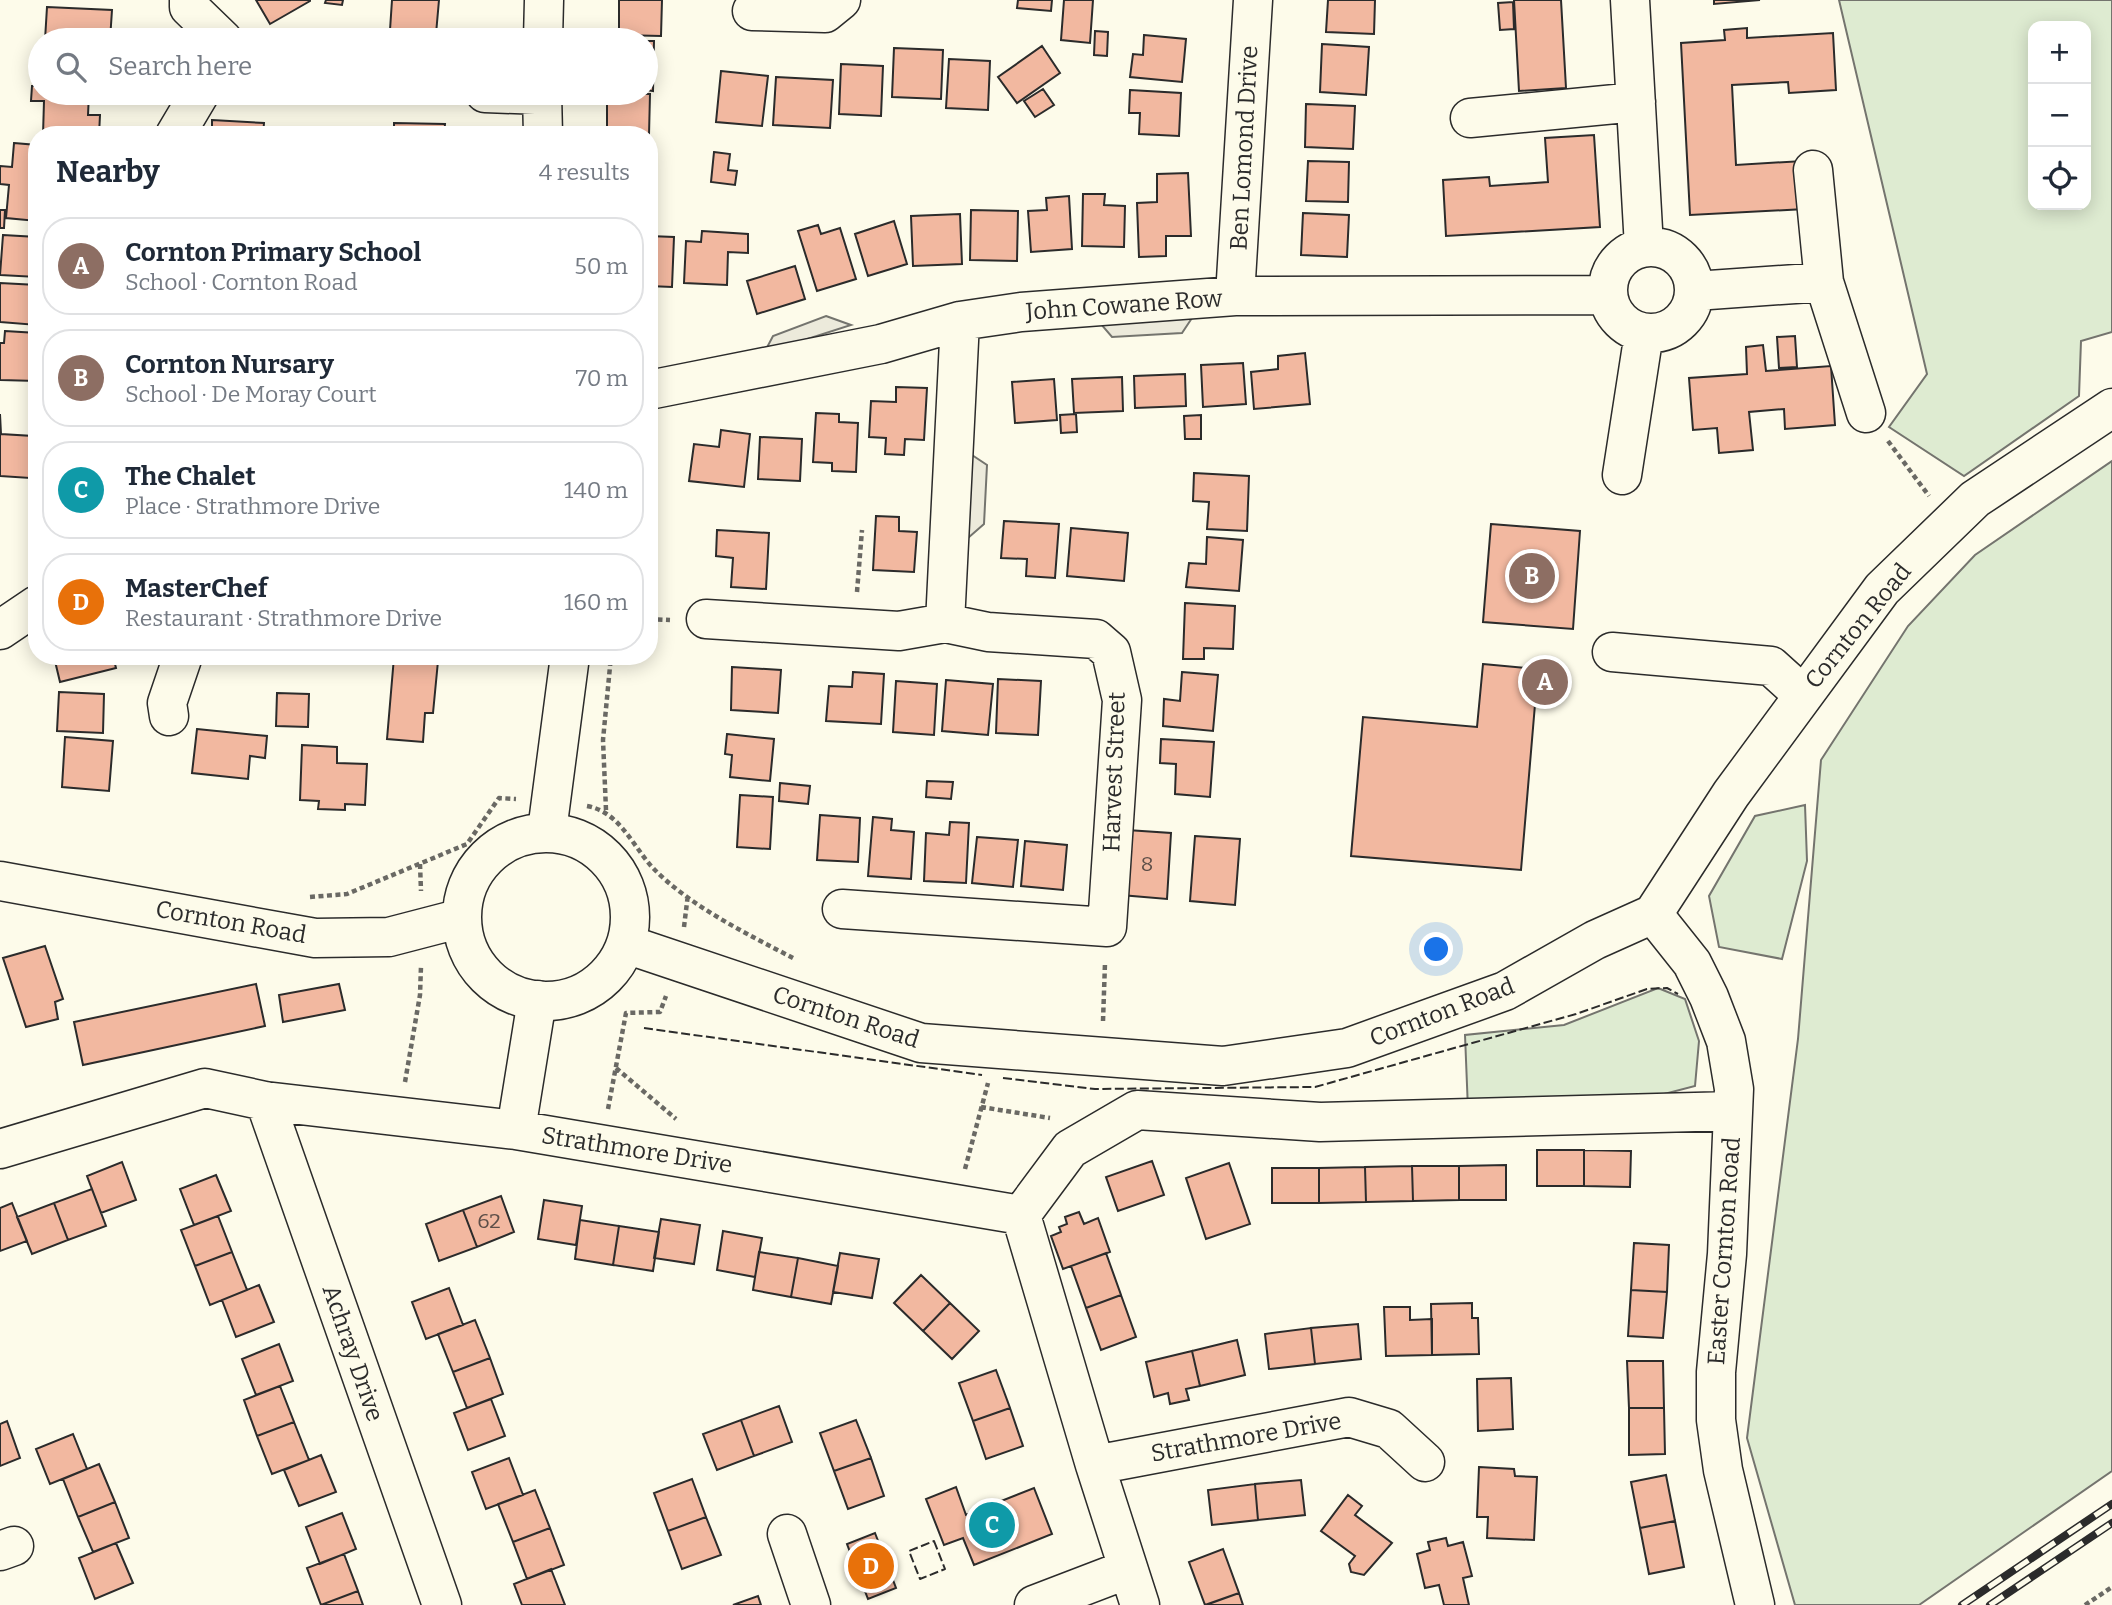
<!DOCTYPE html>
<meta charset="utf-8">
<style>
body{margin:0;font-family:Bitter,serif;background:#f2f2f3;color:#1f2937}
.controls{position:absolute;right:21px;top:21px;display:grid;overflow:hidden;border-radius:14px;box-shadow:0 4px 18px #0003}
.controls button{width:63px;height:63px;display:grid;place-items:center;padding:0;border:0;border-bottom:2px solid #e0e1e3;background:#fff;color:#1f2937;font:35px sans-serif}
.you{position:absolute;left:1437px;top:950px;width:24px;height:24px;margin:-18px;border:5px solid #fff;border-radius:50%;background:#1a73e8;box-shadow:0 0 0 10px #1a73e833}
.badge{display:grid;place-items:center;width:46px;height:46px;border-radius:50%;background:#7c3aed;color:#fff;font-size:23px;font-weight:700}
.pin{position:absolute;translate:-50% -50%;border:4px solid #fff;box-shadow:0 2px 7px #0006}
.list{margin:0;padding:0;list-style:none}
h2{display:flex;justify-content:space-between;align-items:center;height:91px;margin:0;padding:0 28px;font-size:30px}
h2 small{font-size:23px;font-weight:400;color:#747a83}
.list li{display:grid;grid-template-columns:46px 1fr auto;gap:21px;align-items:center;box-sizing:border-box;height:98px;margin:0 14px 14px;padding:0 14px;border:2px solid #e0e1e3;border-radius:28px}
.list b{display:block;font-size:26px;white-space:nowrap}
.list p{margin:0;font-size:23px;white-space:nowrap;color:#747a83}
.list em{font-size:23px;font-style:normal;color:#747a83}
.icon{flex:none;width:38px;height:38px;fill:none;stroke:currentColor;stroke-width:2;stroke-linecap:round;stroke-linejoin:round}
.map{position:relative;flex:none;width:2112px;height:1605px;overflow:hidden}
.search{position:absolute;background:#fff;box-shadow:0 4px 18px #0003;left:28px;top:28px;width:630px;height:77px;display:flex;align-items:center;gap:18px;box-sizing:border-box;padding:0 24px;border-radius:38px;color:#747a83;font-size:26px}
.panel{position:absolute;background:#fff;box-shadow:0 4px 18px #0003;left:28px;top:126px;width:630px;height:539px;border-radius:28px}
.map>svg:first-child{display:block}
.green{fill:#deebd1;stroke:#74746e;stroke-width:2;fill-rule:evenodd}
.parking{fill:#eceadb;stroke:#74746e;stroke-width:2}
.building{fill:#f2b8a0;stroke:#2b2b2b;stroke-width:2}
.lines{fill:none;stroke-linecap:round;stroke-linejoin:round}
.minor-casing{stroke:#2b2b2b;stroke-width:41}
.major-casing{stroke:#2b2b2b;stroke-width:41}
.path{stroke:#6a6964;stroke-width:4.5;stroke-dasharray:5 3.5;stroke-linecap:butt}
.minor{stroke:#fdfbea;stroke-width:38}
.major{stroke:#fdfbea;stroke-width:38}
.rail-casing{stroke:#2b2b2b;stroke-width:8}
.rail{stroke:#fdfbea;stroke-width:5;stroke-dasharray:16;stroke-linecap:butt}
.fence{stroke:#2b2b2b;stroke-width:2;stroke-dasharray:9 3.5;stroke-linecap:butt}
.labels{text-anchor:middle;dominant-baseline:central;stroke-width:5;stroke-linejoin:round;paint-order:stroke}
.number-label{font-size:21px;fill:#5d4e48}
.street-label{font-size:24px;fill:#2b2b2b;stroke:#fdfbea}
</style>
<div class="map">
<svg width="2112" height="1605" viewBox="0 0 2112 1605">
<rect width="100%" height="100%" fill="#fdfbea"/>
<path class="green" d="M1839 0H2112V332L2081 341 2079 396 1964 476 1889 427 1927 374ZM2086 26V205H2033V26Z
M2112 461V1471L1919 1605H1795L1747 1438 1798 1039 1821 760 1908 626 1975 555Z
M1805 805 1807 861 1782 959 1719 947 1709 896 1755 816Z
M1658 988 1685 999 1699 1041 1695 1086 1645 1099 1468 1110 1465 1035 1564 1025Z"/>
<path class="parking" d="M826 316 851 325 764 353 773 336Z
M1192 318 1182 333 1112 337 1100 323Z
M972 455 987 465 984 524 968 538Z"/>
<path class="building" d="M256 0H310V1L270 24Z
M326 0H343L342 5 325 3Z
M392 0H439L436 34 390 30Z
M619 0H662L661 36 619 35Z
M1018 0H1052L1051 11 1017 8Z
M1064 0H1093L1090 43 1061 40Z
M1328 0H1375L1374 34 1326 32Z
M1514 0H1561L1566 88 1519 91Z
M1714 0H1760L1714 4Z
M1513 2 1514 29 1500 30 1498 3Z
M47 7 112 10 110 40H45Z
M1747 28V38L1833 33 1836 90 1789 93 1788 82 1732 85 1736 165 1803 161 1805 209 1690 215 1681 43 1725 40 1724 30Z
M1095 31 1108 32 1107 56 1094 55Z
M1144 35 1186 39 1182 82 1130 77 1133 54 1143 55Z
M646 41H654L653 91 646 90Z
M1322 44 1369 47 1366 95 1320 92Z
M1042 46 1060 73 1017 103 998 77Z
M894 48 943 50 941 99 892 97Z
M949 59 990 61 988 110 946 108Z
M841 64 883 66 881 116 839 114Z
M721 71 768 76 762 126 716 122Z
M776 77 833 80 830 128 773 125Z
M32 86H40V93H89L88 115H100L99 135H43L44 101H31Z
M1043 89 1054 105 1035 117 1024 101Z
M1130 90 1181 93 1179 136 1139 134 1140 113H1129Z
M607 93 650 94 649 135H607Z
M1306 104 1355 106 1353 149 1305 147Z
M212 120 264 123 263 135H212Z
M394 123 445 124 444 135H394Z
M1594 135 1600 227 1446 236 1443 180 1489 177 1490 186 1548 182 1545 138Z
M14 143 37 145V221L6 218 9 185 0 184V166L12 167Z
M714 152 730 154 728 170 737 171 735 185 711 182Z
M1308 161 1349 162 1348 202 1306 201Z
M1188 173 1191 236H1166V256L1139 257 1137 203 1157 202V174Z
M1083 194H1105L1104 205 1125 206 1124 247 1082 246Z
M1069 196 1072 249 1031 252 1028 211 1047 210 1046 198Z
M0 210H5L4 228H0Z
M971 210 1018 211 1017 261 970 260Z
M1303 213 1349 215 1347 257 1301 255Z
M960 214 962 264 913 266 911 216Z
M894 221 907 264 868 276 855 234Z
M818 225 821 234 840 228 856 279 817 291 798 231Z
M702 231 748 234V253L728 252 727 285 684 283 686 241 701 242Z
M3 235 37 237V277L0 275Z
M649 236 674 237 672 287 649 286Z
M795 266 805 299 757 314 747 281Z
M0 283 37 285V325L0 322Z
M5 331 37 333V381L0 380V343H4Z
M1795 336 1797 367 1779 368 1777 337Z
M1763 345 1766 371 1831 366 1835 425 1785 429 1784 409 1749 412 1753 450 1719 453 1717 428 1693 430 1689 378 1747 374 1746 347Z
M1305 353 1310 404 1254 409 1251 372 1278 369V356Z
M1243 363 1246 404 1203 407 1201 365Z
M1185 374 1186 406 1135 408 1134 376Z
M1122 377 1123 411 1074 413 1072 379Z
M1054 379 1057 420 1015 423 1012 382Z
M896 387 927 388 924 440 905 439 904 455 885 454 886 438 869 437 871 401 896 402Z
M816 413 839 414V422L858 423 856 472 832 471V463L813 462Z
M0 414 1 434 33 436 30 478 0 476Z
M1076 414 1077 432 1061 433 1060 415Z
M1201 415V439H1185L1184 416Z
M721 430 750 434 744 487 689 481 694 444 719 447Z
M760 437 802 439 800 481 758 479Z
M1194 473 1249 476 1247 531 1207 529 1209 502 1193 501Z
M876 516 899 517V531L917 532 914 572 873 570Z
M1004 521 1059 524 1055 578 1026 576 1027 559 1001 558Z
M1491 524 1580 531 1573 629 1483 622Z
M1071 528 1128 533 1124 581 1067 576Z
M717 530 769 533 766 589 731 587 733 558 716 556Z
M1207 537 1243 540 1239 591 1186 587 1189 563 1206 564Z
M1185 603 1235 606 1233 649 1204 648V659H1183Z
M68 656H113L116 668 60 682 55 661Z
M394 657 438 661 433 713H425L423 742 387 739Z
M1483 664 1538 669 1521 870 1351 856 1363 717 1477 727Z
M732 667 781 670 778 713 731 710Z
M853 672 884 674 881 724 826 721 829 686 852 687Z
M1182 672 1218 675 1213 731 1163 726 1164 699 1180 701Z
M998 679 1041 681 1038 735 996 733Z
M946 680 993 684 988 735 942 731Z
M896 681 937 684 934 735 893 732Z
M59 692 104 694 103 733 57 731Z
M277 693 309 694 308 727 276 726Z
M197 729 267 736 265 758 250 756 248 779 192 773Z
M727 734 774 739 770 781 730 777 732 755 725 754Z
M65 737 113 741 109 791 62 787Z
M1161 739 1214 742 1210 797 1175 794 1176 764 1160 763Z
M302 745 337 747V763L367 764 365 805 345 804V810L318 809 319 801 300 800Z
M927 781 953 782 951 799 926 797Z
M780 783 810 786 808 804 779 801Z
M740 795 773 797 770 849 737 847Z
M820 815 860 818 858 862 817 860Z
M873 817 892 819 891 830 914 832 911 879 868 876Z
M950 822 969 823 966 883 924 881 926 833 949 835Z
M1127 830 1171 833 1167 899 1121 895Z
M1195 836 1240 839 1235 905 1190 901Z
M977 837 1018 840 1013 887 972 883Z
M1025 841 1067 845 1063 890 1021 886Z
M45 946 63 999 55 1002 58 1019 26 1027 3 958Z
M256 984 265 1026 83 1065 74 1022Z
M339 984 345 1010 283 1022 279 995Z
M1537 1150H1584V1186H1537Z
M1584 1150 1631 1151 1630 1187 1584 1186Z
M1152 1161 1164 1195 1118 1211 1106 1177Z
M122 1162 136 1200 101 1213 87 1176Z
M1229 1163 1250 1224 1206 1239 1186 1178Z
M1506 1165V1200H1459V1166Z
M1412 1166 1413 1201 1366 1202 1365 1167Z
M1412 1166H1459V1200L1413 1201Z
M1365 1167 1366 1202 1319 1203V1168Z
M1272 1168H1319V1203H1272Z
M216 1175 231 1211 194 1225 180 1189Z
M92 1189 106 1226 68 1240 54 1203Z
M501 1196 514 1232 477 1247 463 1210Z
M544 1200 582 1206 576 1245 538 1239Z
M12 1203 27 1241 0 1251V1208Z
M54 1203 68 1240 32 1254 17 1217Z
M463 1210 477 1247 439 1261 426 1224Z
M1079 1212 1084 1224 1098 1218 1110 1252 1063 1269 1051 1236 1061 1232 1059 1227 1067 1224 1065 1217Z
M218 1216 232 1252 195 1266 181 1230Z
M661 1219 700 1225 694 1264 654 1258Z
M580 1220 619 1226 613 1265 575 1259Z
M619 1226 659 1232 653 1271 613 1265Z
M723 1231 762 1238 755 1277 717 1270Z
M1634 1243 1669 1245 1667 1292 1631 1290Z
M232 1252 247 1290 210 1305 195 1266Z
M759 1252 798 1258 791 1297 753 1290Z
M840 1253 879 1259 872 1298 833 1292Z
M1106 1253 1121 1295 1086 1308 1071 1266Z
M798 1258 838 1266 831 1304 791 1297Z
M921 1275 950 1303 923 1331 894 1303Z
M259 1285 274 1322 236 1337 222 1300Z
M449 1288 463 1325 426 1339 412 1302Z
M1631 1290 1667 1292 1663 1338 1628 1336Z
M1121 1295 1136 1337 1101 1350 1086 1308Z
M950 1303 979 1331 952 1359 923 1331Z
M1472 1303V1318H1478L1479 1354 1432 1355 1431 1304Z
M1384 1307H1410V1320L1432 1319V1355L1386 1356Z
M475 1320 490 1358 453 1372 438 1334Z
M1358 1324 1361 1359 1315 1364 1311 1328Z
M1311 1328 1315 1364 1269 1369 1265 1334Z
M1237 1340 1245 1375 1200 1386 1192 1351Z
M279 1344 293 1381 256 1395 242 1359Z
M1192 1351 1200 1386 1186 1389 1189 1400 1170 1404 1168 1393 1154 1397 1146 1362Z
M490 1358 503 1394 467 1408 453 1372Z
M1627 1361H1663L1664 1408H1629Z
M996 1370 1010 1408 973 1421 959 1383Z
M1511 1378 1513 1429 1478 1431 1477 1379Z
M280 1386 294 1422 257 1436 244 1400Z
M491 1399 505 1436 468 1450 454 1413Z
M779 1406 792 1442 754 1456 741 1420Z
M1010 1408 1023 1446 986 1459 973 1421Z
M1629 1408H1664L1665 1454 1629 1455Z
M741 1420 754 1456 717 1470 703 1434Z
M856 1420 871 1458 834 1471 820 1433Z
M7 1421 20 1458 0 1466V1424Z
M294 1422 309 1460 272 1474 257 1436Z
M73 1434 87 1469 50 1484 36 1449Z
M321 1455 336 1492 299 1506 284 1470Z
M509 1458 523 1495 486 1509 472 1472Z
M871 1458 884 1496 848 1509 834 1471Z
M99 1464 115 1502 78 1517 63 1479Z
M1479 1467 1514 1469 1515 1476 1537 1477 1534 1540 1487 1538 1488 1517H1477Z
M1666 1475 1675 1521 1640 1528 1631 1482Z
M692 1479 706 1517 668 1531 654 1493Z
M1301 1480 1305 1515 1258 1520 1255 1484Z
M1255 1484 1258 1520 1212 1525 1208 1490Z
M956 1487 966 1515 1034 1488 1052 1534 974 1565 963 1538 944 1545 926 1499Z
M535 1490 550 1528 513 1542 498 1504Z
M1348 1495 1362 1506 1355 1515 1392 1543 1364 1575 1351 1572 1349 1564 1355 1556 1321 1531Z
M115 1502 129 1538 93 1552 78 1517Z
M342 1513 356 1549 320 1564 306 1527Z
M706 1517 721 1555 682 1569 668 1531Z
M1675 1521 1684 1567 1649 1574 1640 1528Z
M550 1528 564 1565 527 1579 513 1542Z
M875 1533 896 1588 868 1599 847 1544Z
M1446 1538 1448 1546 1463 1542 1472 1576 1463 1578 1469 1605H1444L1439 1585 1425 1588 1417 1554 1430 1550 1428 1542Z
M116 1543 133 1583 95 1599 79 1558Z
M1223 1549 1239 1593 1205 1605 1189 1562Z
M344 1554 358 1591 321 1605 307 1568Z
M551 1569 565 1605H522L514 1584Z
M358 1591 363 1605H321Z
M1239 1593 1243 1605H1206Z
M758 1596 761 1605H733Z"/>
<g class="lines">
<g class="minor-casing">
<path id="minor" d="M189 0V7L223 40
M1630 0 1644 247
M752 11 825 13 841 0
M543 40 544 0
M485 93 542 95
M542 93 543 135
M1470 118 1636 102
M175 135 200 93
M1813 170 1824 282 1866 413
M1608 290a43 43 0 1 1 86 0a43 43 0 1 1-86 0Z
M1695 291 1824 282
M1235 296 1253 0
M649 390 881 344 960 321 1021 312 1235 296 1608 295
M1622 475 1644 333
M706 619 899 631 945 623 988 632 1096 639 1111 652 1122 700 1107 927 842 909
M945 623 960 321
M0 630 37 605
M1612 652 1771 666 1802 694
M169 716 167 703 183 656
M547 831 570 656
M1653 914 1692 963 1709 997 1726 1041 1734 1089 1727 1254 1716 1372V1420L1723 1470 1755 1605
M265 1101 442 1605
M516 1130 537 1000
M0 1149 205 1088 265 1101 516 1130 1021 1215 1095 1465 1140 1605
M1021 1215 1070 1149 1137 1110 1320 1122 1733 1111
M1095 1465 1349 1417 1389 1429 1425 1462
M787 1534 811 1605
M0 1551 14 1546
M1034 1605 1128 1569"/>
</g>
<g class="major-casing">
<path id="major" d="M462 917a84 84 0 1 1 168 0a84 84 0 1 1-168 0Z
M0 881 315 938 389 937 462 918
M626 944 921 1043 1223 1066 1347 1048 1505 991 1595 940 1653 914 1731 794 1882 589 1975 499 2112 408"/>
</g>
<path class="path" d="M1888 441 1929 496
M857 592 862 530
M649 619 670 620
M587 806C619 812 631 843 652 867 688 905 747 934 793 958
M606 810 603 740 611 656
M420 864 421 891
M310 897 347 894 467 844 499 798 516 799
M684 927 688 894
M1103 1021 1105 963
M616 1068 676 1119
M405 1082 420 995 421 966
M981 1107 1050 1118
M608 1109 626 1013 660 1012 666 996
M965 1169 988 1083
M2085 1605 2112 1587"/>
<use href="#minor" class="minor"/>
<use href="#major" class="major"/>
<g class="rail-casing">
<path id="rail" d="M1962 1605 2112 1504
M1990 1605 2112 1523"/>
</g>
<use href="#rail" class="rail"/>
<path class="fence" d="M644 1028 982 1075
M1003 1078 1095 1089 1315 1087 1576 1014 1647 989 1667 988 1678 994
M934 1541 945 1569 920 1579 909 1551Z"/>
</g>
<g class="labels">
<g class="number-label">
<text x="1147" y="864">8</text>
<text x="489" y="1221">62</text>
</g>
<g class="street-label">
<text transform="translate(1244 148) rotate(-87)">Ben Lomond Drive</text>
<text transform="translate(1124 305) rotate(-4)">John Cowane Row</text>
<text transform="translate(1858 626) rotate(-51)">Cornton Road</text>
<text transform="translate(1114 772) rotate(-88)">Harvest Street</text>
<text transform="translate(231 922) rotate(10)">Cornton Road</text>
<text transform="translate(1442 1012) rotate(-21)">Cornton Road</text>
<text transform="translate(846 1017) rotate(18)">Cornton Road</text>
<text transform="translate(637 1150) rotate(9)">Strathmore Drive</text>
<text transform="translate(1724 1251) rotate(-86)">Easter Cornton Road</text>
<text transform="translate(353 1353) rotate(71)">Achray Drive</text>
<text transform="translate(1246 1437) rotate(-10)">Strathmore Drive</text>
</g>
</g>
</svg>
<div class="controls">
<button>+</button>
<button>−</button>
<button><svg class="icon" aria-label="locate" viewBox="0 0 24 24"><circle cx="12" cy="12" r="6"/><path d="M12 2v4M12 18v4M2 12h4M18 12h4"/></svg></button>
</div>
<div class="you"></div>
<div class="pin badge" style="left:1545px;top:682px;background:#8d6e63">A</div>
<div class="pin badge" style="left:1532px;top:576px;background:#8d6e63">B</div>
<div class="pin badge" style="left:992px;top:1525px;background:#0f9aa8">C</div>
<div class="pin badge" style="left:871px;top:1566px;background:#e8710a">D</div>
<div class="search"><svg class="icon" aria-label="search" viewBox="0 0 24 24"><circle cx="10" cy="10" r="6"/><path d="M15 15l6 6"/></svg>Search here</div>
<section class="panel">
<h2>Nearby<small>4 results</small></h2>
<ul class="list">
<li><span class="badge" style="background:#8d6e63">A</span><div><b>Cornton Primary School</b><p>School · Cornton Road</p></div><em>50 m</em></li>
<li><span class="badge" style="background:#8d6e63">B</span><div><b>Cornton Nursary</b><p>School · De Moray Court</p></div><em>70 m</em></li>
<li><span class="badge" style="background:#0f9aa8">C</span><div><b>The Chalet</b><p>Place · Strathmore Drive</p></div><em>140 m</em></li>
<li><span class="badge" style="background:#e8710a">D</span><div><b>MasterChef</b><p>Restaurant · Strathmore Drive</p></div><em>160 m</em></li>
</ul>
</section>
</div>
